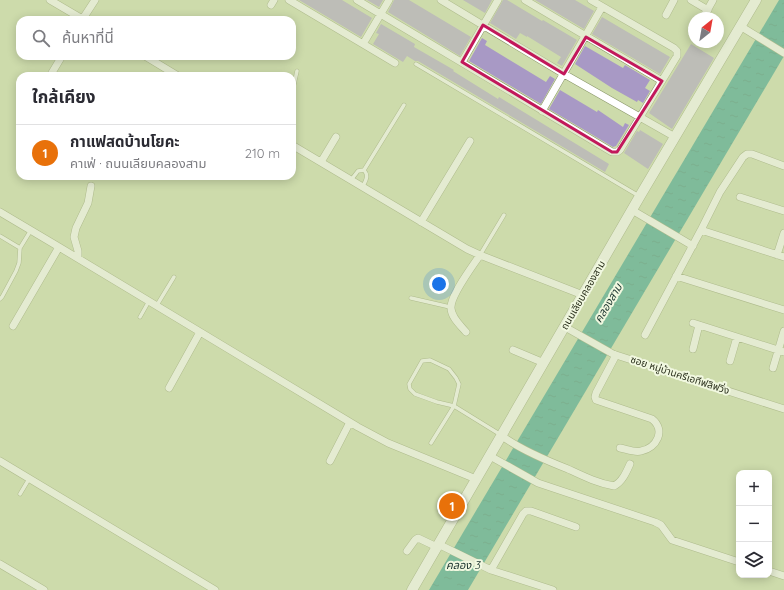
<!DOCTYPE html>
<html lang="th">
<meta charset="utf-8">
<style>
body{margin:0;font-family:Quicksand,"Noto Sans Thai",sans-serif;background:#f2f2f3;color:#2b2b33}
.controls{position:absolute;right:12px;bottom:12px;display:grid;overflow:hidden;border-radius:8px;box-shadow:0 2px 10px #0003}
.controls button{width:36px;height:36px;display:grid;place-items:center;padding:0;border:0;border-bottom:1px solid #e1e1e2;background:#fff;color:#2b2b33;font:20px sans-serif}
.compass{position:absolute;left:688px;top:12px;width:36px;height:36px;border-radius:50%;background:#fff;box-shadow:0 2px 10px #0003;rotate:31deg}
.you{position:absolute;left:439px;top:284px;width:14px;height:14px;margin:-10px;border:3px solid #fff;border-radius:50%;background:#1a73e8;box-shadow:0 0 0 6px #1a73e833}
.badge{display:grid;place-items:center;width:26px;height:26px;border-radius:50%;background:#ea580c;color:#fff;font-size:13px;font-weight:700}
.pin{position:absolute;translate:-50% -50%;border:2px solid #fff;box-shadow:0 1px 4px #0006}
.list{margin:0;padding:0;list-style:none}
h2{display:flex;justify-content:space-between;align-items:center;height:52px;margin:0;padding:0 16px;font-size:17px}
h2 small{font-size:13px;font-weight:400;color:#7c7c81}
.list li{display:grid;grid-template-columns:26px 1fr auto;gap:12px;align-items:center;box-sizing:border-box;height:56px;padding:0 16px;border-top:1px solid #e1e1e2}
.list b{display:block;font-size:15px;white-space:nowrap}
.list p{margin:0;font-size:13px;white-space:nowrap;color:#7c7c81}
.list em{font-size:13px;font-style:normal;color:#7c7c81}
.icon{flex:none;width:22px;height:22px;fill:none;stroke:currentColor;stroke-width:2;stroke-linecap:round;stroke-linejoin:round}
.map{position:relative;flex:none;width:784px;height:590px;overflow:hidden}
.search{position:absolute;background:#fff;box-shadow:0 2px 10px #0003;left:16px;top:16px;width:280px;height:44px;display:flex;align-items:center;gap:10px;box-sizing:border-box;padding:0 14px;border-radius:12px;color:#7c7c81;font-size:15px}
.panel{position:absolute;background:#fff;box-shadow:0 2px 10px #0003;left:16px;top:72px;width:280px;height:108px;border-radius:12px}
.map>svg:first-child{display:block}
.water{fill:url(#water-ripples)}
.building{fill:#a899c5}
.lines{fill:none;stroke-linecap:round;stroke-linejoin:round}
.service-casing{stroke:#899668;stroke-width:4.5}
.minor-casing{stroke:#899668;stroke-width:8}
.secondary-casing{stroke:#899668;stroke-width:11}
.service{stroke:#fff;stroke-width:3.5}
.minor{stroke:#fff;stroke-width:7}
.secondary{stroke:#fff;stroke-width:10}
.marked{fill:none;stroke:#c2185b;stroke-width:3;stroke-linejoin:round}
.labels{text-anchor:middle;dominant-baseline:central;stroke-width:4;stroke-linejoin:round;paint-order:stroke}
.street-label{font-size:10px;fill:#2b301d;stroke:#f1f8e0}
.water-label{font-size:11px;font-style:italic;fill:#18312c;stroke:#f1f8e0}
</style>
<div class="map">
<svg width="784" height="590" viewBox="0 0 784 590">
<defs>
<pattern id="water-ripples" width="26" height="14" patternUnits="userSpaceOnUse"><rect width="26" height="14" fill="#1f9585"/><path d="M2 4q2-2 4 0t4 0M15 11q2-2 4 0t4 0" fill="none" stroke="#1b7a6c"/></pattern>
</defs>
<rect width="100%" height="100%" fill="#cddbab"/>
<path class="water" d="M779 0H784V56L468 590H429Z"/>
<path class="building" d="M299 0H342L372 18 361 37Z
M367 0H383L379 7Z
M394 0H409L471 37 460 56 388 12Z
M463 0H492L485 13Z
M503 0H507L542 21 543 20 577 40 562 66 557 63 561 57 527 36V37L520 33 516 39 490 23Z
M535 0H575L594 11 584 29Z
M602 17 670 57 660 74 592 34Z
M381 24 415 44 414 47 454 70 453 71 498 99 499 97 609 164 605 172 418 61H415L407 56 403 62 373 44 379 34 376 33Z
M482 38 487 41 485 45 546 82 550 76 555 79 541 104 469 61Z
M691 44 714 58 672 129 649 113Z
M585 46 623 68 625 65 650 80 645 88 650 91 643 103 638 100 637 102 612 88 575 64Z
M560 90 597 112 598 110 623 127 625 123 629 125 616 146 613 147 549 109Z
M640 130 663 144 648 169 624 153 637 131 639 132Z"/>
<g class="lines">
<g class="service-casing">
<path id="service" d="M416 64 639 196
M292 93 297 71
M364 170 404 105
M351 180 358 171 364 170C369 176 366 180 363 186
M0 236 20 248 19 263 16 271 2 297 0 299
M20 248 31 230
M480 255 504 215
M411 298 450 307
M157 305 174 277
M140 317 149 301
M431 443 454 406 459 384 456 378 449 369 430 360 422 361 409 384 410 389 415 394 437 402 454 406 501 435
M20 494 29 479"/>
</g>
<g class="minor-casing">
<path id="minor" d="M50 0 84 20
M289 0 395 63
M357 0 612 152H617L620 150 677 56V51L674 48 591 0
M441 0 564 74 675 137
M525 0 662 81
M691 0 708 10
M271 5 274 0
M666 15 674 0
M703 18 713 0
M82 20 95 0
M740 26 784 53
M363 44 389 0
M145 56 178 76
M462 62 498 0
M50 76 62 56
M542 111 602 7
M292 145 467 249 480 255 583 295
M321 162 336 137
M740 197 784 211
M632 210 693 246
M0 212 59 247 358 427 388 443 476 479
M421 222 470 141
M701 230 784 257
M777 255 784 233
M78 258V251L74 237 76 228 88 203 91 186
M676 276 784 310
M693 323 784 352
M13 326 59 247
M565 327 613 354 784 409
M466 332C460 325 451 317 451 308 450 296 472 267 480 255
M645 335 701 230 720 192 743 157 747 154H752L784 166
M693 349 699 325
M513 350 544 363
M616 355 596 393 595 397 596 400 652 419C666 430 657 448 641 451 635 453 626 449 620 448
M730 361 737 337
M773 368 784 331
M169 388 200 332
M502 436C521 450 545 460 568 469 583 476 597 483 614 486 622 482 626 473 630 464
M490 456 538 483 655 522 661 525 672 540 739 562
M0 461 215 590
M330 461 350 422
M438 544 491 570 553 590
M407 551 415 540 418 538 437 547
M0 564 44 590
M491 570 523 514 526 511H531L576 527
M769 571 784 576"/>
</g>
<g class="secondary-casing">
<path id="secondary" d="M412 590 640 196 756 0"/>
</g>
<use href="#service" class="service"/>
<use href="#minor" class="minor"/>
<use href="#secondary" class="secondary"/>
</g>
<path d="M0 0H784V590H0ZM483 25 564 74 586 37 662 81 617 152H612L462 62Z" fill="#cddbab" fill-opacity=".55" fill-rule="evenodd"/>
<path class="marked" d="M483 25 564 74 586 37 662 81 617 152H612L462 62Z"/>
<g class="labels">
<g class="street-label">
<text transform="translate(583 295) rotate(-60)">ถนนเลียบคลองสาม</text>
<text transform="translate(680 375) rotate(18)">ซอย หมู่บ้านครีเอทีฟลิฟวิ่ง</text>
</g>
<g class="water-label">
<text transform="translate(608 303) rotate(-59)">คลองสาม</text>
<text x="463" y="565">คลอง 3</text>
</g>
</g>
</svg>
<div class="controls">
<button>+</button>
<button>−</button>
<button><svg class="icon" aria-label="layers" viewBox="0 0 24 24"><path d="M12 4l9 5-9 5-9-5zM3 14l9 5 9-5"/></svg></button>
</div>
<svg class="compass" viewBox="-18 -18 36 36"><path d="M0-13l5 13h-10z" fill="#e53935"/><path d="M0 13l5-13h-10z" fill="#7c7c81"/></svg>
<div class="you"></div>
<div class="pin badge" style="left:452px;top:506px;background:#e8710a">1</div>
<div class="search"><svg class="icon" aria-label="search" viewBox="0 0 24 24"><circle cx="10" cy="10" r="6"/><path d="M15 15l6 6"/></svg>ค้นหาที่นี่</div>
<section class="panel">
<h2>ใกล้เคียง<small></small></h2>
<ul class="list">
<li><span class="badge" style="background:#e8710a">1</span><div><b>กาแฟสดบ้านโยคะ</b><p>คาเฟ่ · ถนนเลียบคลองสาม</p></div><em>210 m</em></li>
</ul>
</section>
</div>
